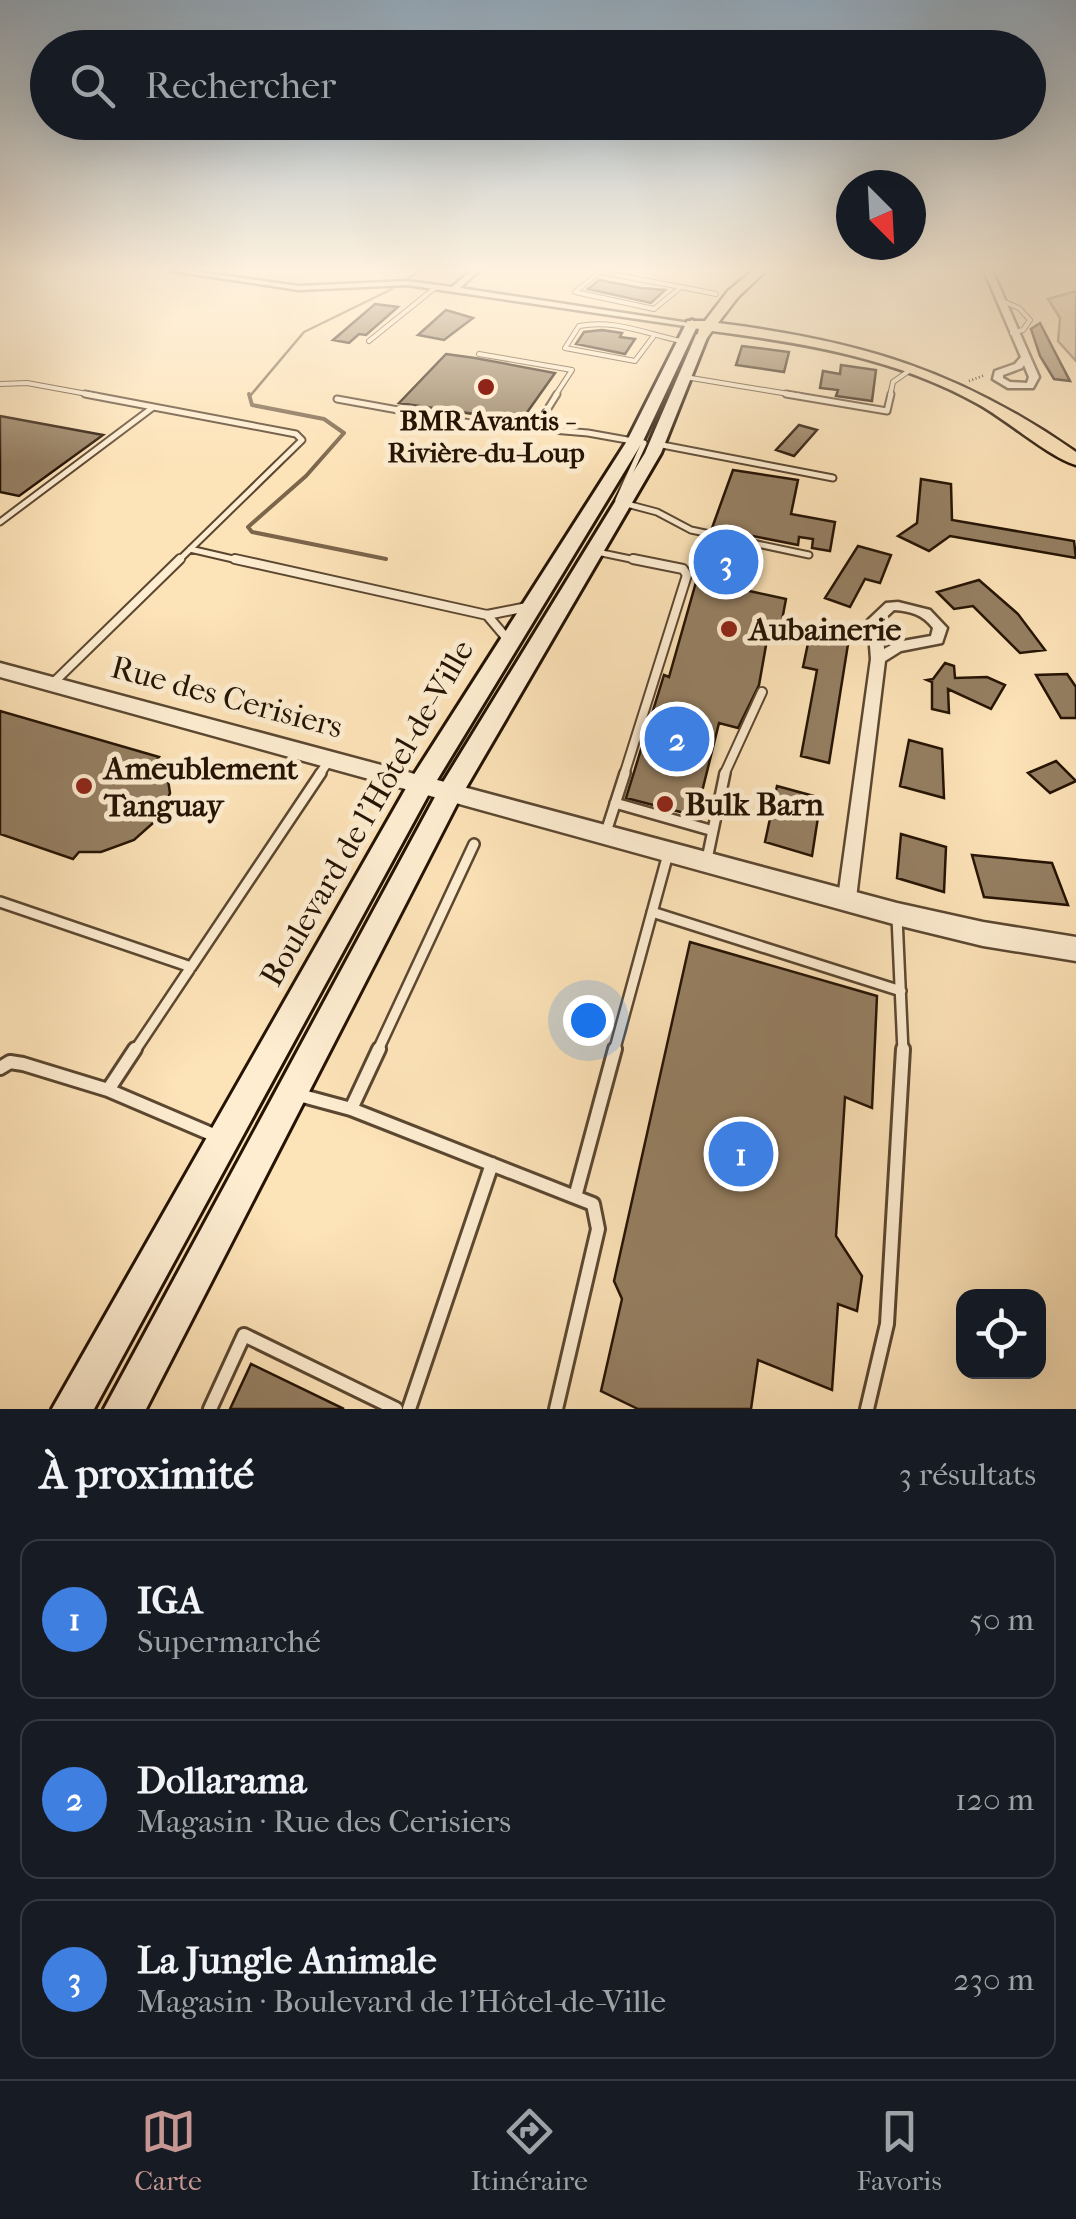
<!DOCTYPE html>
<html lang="fr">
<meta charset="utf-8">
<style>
body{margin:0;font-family:"IM FELL French Canon",serif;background:#20242c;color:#f1f3f6}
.controls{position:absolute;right:30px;bottom:30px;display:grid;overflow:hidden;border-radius:20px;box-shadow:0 10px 40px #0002}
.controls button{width:90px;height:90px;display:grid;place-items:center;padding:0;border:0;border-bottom:2px solid #363941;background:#171b24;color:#f1f3f6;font:50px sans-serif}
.compass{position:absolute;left:836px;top:170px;width:90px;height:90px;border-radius:50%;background:#171b24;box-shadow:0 10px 40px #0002;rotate:156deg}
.you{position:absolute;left:588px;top:1020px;width:35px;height:35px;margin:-25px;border:8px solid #fff;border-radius:50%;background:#1a73e8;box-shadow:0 0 0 15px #1a73e833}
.badge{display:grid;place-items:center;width:65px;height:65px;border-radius:50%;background:#c59692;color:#fff;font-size:32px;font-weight:700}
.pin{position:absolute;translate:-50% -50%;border:5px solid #fff;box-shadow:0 2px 10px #0006}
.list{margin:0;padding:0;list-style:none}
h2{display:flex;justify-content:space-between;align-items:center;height:130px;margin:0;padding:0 40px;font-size:42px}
h2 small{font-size:32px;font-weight:400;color:#9ea1a6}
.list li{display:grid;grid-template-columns:65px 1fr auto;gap:30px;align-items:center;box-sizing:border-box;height:160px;margin:0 20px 20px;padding:0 20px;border:2px solid #363941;border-radius:20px}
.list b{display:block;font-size:38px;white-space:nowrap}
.list p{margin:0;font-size:32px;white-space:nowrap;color:#9ea1a6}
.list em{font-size:32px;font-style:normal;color:#9ea1a6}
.icon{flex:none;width:55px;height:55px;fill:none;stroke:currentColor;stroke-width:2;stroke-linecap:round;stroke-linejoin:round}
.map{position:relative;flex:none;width:1076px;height:1409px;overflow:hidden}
.search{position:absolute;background:#171b24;box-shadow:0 10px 40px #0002;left:30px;right:30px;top:30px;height:110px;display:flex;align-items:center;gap:25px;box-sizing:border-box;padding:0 35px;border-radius:55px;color:#9ea1a6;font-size:38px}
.sheet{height:670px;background:#171b24}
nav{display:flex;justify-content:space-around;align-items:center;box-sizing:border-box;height:140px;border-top:2px solid #363941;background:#171b24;font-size:28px;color:#9ea1a6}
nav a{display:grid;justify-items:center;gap:5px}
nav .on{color:#c59692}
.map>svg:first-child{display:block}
.green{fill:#d8c099;stroke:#7e6a4e;stroke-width:2.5}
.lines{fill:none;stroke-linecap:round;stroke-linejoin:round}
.stream-far1{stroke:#7b654b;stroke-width:2.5}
.stream{stroke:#7b654b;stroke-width:4}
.building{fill:#957f62;stroke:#251304;stroke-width:2.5}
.service-far4-casing{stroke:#5b4731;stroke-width:6}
.service-far3-casing{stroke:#5b4731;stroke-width:9}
.service-far2-casing{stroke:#5b4731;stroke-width:12}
.service-far1-casing{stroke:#5b4731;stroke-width:14}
.service-casing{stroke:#5b4731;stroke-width:18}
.minor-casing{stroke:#5b4731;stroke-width:5}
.tertiary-casing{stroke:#5b4731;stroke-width:5}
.secondary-casing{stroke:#251304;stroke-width:6}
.primary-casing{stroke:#251304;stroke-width:5}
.path{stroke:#251304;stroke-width:2.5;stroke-dasharray:1 2.5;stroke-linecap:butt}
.service-far4{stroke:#feedd1;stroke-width:4}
.service-far3{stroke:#feedd1;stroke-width:5}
.service-far2{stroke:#feedd1;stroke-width:8}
.service-far1{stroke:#feedd1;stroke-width:9}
.service{stroke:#feedd1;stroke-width:12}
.minor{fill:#feedd1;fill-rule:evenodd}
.tertiary{fill:#feedd1;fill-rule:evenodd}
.secondary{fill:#feedd1;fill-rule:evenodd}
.primary{fill:#fde3b8;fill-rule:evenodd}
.poi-dot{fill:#8f2418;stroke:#feedd1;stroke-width:4}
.labels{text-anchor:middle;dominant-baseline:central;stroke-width:10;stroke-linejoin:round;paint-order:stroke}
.far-poi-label{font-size:28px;font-weight:bold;fill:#251304;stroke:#feedd1}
.poi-label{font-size:32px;font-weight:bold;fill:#251304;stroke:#feedd1;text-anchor:start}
.street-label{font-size:32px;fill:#251304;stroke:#feedd1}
</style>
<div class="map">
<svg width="1076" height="1409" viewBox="0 0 1076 1409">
<rect width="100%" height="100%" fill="#fde3b8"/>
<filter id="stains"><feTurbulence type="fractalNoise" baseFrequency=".002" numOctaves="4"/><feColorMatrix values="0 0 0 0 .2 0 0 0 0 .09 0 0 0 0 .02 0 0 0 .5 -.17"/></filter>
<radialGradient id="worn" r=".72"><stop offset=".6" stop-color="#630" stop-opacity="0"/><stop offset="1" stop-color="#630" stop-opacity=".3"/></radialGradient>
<path class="green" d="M1076 291V361L1058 341 1060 318 1048 299Z"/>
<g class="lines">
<path class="stream-far1" d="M409 278 425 268
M250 396 304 332 392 289"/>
<path class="stream" d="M249 394 252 405 324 419 344 433 306 476 248 527 252 532 386 559"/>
</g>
<path class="building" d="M599 280 641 288 665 290 651 303 588 289Z
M375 304 398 307 366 335 359 334 349 343 333 340Z
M446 310 473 318 444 340 418 335Z
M1040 323 1058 358 1070 381 1054 379 1040 356 1031 329Z
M602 330 622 333 620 337 635 339 625 354 576 344 584 332Z
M742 346 789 352 784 372 736 365Z
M446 354 475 358 555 373 521 421 399 403Z
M841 365 876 370 872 401 836 396 838 390 820 388 823 371 840 374Z
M0 416 103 435 19 496 0 492Z
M799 425 817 430 794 456 776 450Z
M733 470 798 480 791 514 835 522 830 551 812 548 813 539 799 537 798 545 712 528Z
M921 479 951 484 952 520 1074 541 1076 558 950 536 929 551 898 536 917 523Z
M708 540 755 552 745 590 786 599 779 636 768 634 759 685 738 728 719 723 696 816 626 798 664 675 669 677Z
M858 546 891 555 880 583 865 579 850 607 825 598Z
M979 580 1018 614 1045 650 1020 653 973 606 954 609 937 592Z
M811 629 849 638 829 763 801 756 817 670 803 667Z
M945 663 954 666 955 678 987 677 1005 685 991 709 948 689 949 713 932 709V682L927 680 933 679Z
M1067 674 1076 687V718H1061L1036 675Z
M0 711 159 757 155 762 168 780 170 793 162 815 134 840 101 852H79L73 859 0 834Z
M909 740 942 749 944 798 900 786Z
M1056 761 1076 781 1050 793 1028 773Z
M777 786 821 798 812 856 765 842Z
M901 834 946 847 944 892 897 878Z
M972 855 1052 863 1068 905 984 897Z
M690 942 877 996 872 1108 845 1097 836 1236 862 1276 857 1311 838 1304 832 1390 758 1360 751 1409H638L601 1391 622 1299 614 1281Z
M251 1364 344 1409H230Z"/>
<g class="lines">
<g class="service-far4-casing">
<path id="service-far4" d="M600 272 681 287 654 309 575 292Z
M681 287 716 294
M1000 300 1019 308 1030 320 1023 330 1012 333
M653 337 635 361 565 348 579 326C615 319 646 334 681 341
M369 341 436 287
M479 354 572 370 555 396
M685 377 801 396
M0 384 27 383 98 396
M890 396 893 382 913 368"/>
</g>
<g class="service-far3-casing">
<path id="service-far3" d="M85 394 296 434 302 440 177 562
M786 394 887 411 891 394
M337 399 470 423 588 433 644 443 618 500
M535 429 557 394
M657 444 833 478
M623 503 657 512 691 530 809 555
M0 522 152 408
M190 549 246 562
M597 552 645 562"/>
</g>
<g class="service-far2-casing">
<path id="service-far2" d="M235 559 487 615 527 607
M487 615 509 641
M52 684 180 559
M319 775 328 762
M624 775 687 575 683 569 633 559
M724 775 762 692"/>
</g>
<g class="service-far1-casing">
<path id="service-far1" d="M615 803 710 830
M606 832 625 773
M707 859 725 773
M0 902 191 967
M652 912 901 991
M897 917 903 1052
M134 1052 321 773
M377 1052 474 844
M614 1052 668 854"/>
</g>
<g class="service-casing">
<path id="service" d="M0 1068 10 1062 23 1064 108 1090 135 1049
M108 1090 216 1136
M299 1095 351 1109 575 1197 615 1049
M351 1109 379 1049
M210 1409 244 1335 396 1409
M409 1409 492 1164
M556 1409 598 1229 593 1204 575 1197
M867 1409 887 1324 903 1049"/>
</g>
<g class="minor-casing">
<path id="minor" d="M153 268H171L299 286 407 281 452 287 474 268H482L460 288 696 324 692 327 407 285 299 290Z
M983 268H991L1039 377 1033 388H1008L993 379 995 371 1015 364 1021 357ZM1024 365 1029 377 1027 383 1010 382 1003 378V375L1022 368Z
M898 602 930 610 947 628 942 643 901 651 885 661 856 898 853 904 847 906 841 904 838 898 871 659 868 620 886 603ZM894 610C911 611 923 615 933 628L931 636 897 642 884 649 882 621Z"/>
</g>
<g class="tertiary-casing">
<path id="tertiary" d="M0 663 897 903 983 922 1076 937V961L983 946 897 925 0 677Z"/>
</g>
<g class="secondary-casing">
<path id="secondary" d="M692 320 698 324 643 441 431 790 94 1409H52L413 776 627 441 686 324Z
M702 331 708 335 661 453 460 798 146 1409H104L442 784 645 453 696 335Z"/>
</g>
<g class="primary-casing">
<path id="primary" d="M756 268H769L738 297 718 323C860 341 958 370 1076 452V465C1049 457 1007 420 978 404 896 358 804 343 712 331L707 338H697L699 329 687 327V321H705L728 291Z"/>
</g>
<path class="path" d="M122 268 146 271
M969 381 985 375"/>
<use href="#service-far4" class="service-far4"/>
<use href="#service-far3" class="service-far3"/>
<use href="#service-far2" class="service-far2"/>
<use href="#service-far1" class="service-far1"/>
<use href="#service" class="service"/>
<use href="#minor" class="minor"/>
<use href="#tertiary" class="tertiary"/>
<use href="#secondary" class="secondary"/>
<use href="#primary" class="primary"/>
</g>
<linearGradient id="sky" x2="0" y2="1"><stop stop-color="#93aabc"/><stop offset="0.58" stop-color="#fef2df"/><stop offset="1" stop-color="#fef2df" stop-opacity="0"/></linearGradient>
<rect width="1076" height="465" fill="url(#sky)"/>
<g class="poi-dot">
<circle cx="486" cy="387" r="10"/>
<circle cx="729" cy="629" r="10"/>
<circle cx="84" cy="786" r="10"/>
<circle cx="665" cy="804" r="10"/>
</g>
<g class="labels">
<g class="far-poi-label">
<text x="486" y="420">BMR Avantis -<tspan x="486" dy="32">Rivière-du-Loup</tspan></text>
</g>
<g class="poi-label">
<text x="749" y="629">Aubainerie</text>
<text x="104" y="768">Ameublement<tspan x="104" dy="37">Tanguay</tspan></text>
<text x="685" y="804">Bulk Barn</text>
</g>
<g class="street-label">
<text transform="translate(227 697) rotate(15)">Rue des Cerisiers</text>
<text transform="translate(367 813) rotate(-60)">Boulevard de l'Hôtel-de-Ville</text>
</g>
</g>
<rect width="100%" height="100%" filter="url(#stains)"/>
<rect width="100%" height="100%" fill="url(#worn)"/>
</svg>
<div class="controls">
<button><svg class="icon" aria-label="locate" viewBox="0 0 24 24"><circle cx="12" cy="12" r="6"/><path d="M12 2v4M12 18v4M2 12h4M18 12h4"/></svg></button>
</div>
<svg class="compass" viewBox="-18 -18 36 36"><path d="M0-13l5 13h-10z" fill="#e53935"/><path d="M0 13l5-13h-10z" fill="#9ea1a6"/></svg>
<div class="you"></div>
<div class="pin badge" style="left:741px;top:1154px;background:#3f7fe0">1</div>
<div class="pin badge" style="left:677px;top:739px;background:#3f7fe0">2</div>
<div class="pin badge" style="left:726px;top:562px;background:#3f7fe0">3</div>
<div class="search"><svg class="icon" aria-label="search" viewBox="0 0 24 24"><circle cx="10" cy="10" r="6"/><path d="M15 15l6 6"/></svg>Rechercher</div>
</div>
<section class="sheet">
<h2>À proximité<small>3 résultats</small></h2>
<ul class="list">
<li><span class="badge" style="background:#3f7fe0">1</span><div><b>IGA</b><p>Supermarché</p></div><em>50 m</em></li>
<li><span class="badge" style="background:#3f7fe0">2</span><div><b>Dollarama</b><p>Magasin · Rue des Cerisiers</p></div><em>120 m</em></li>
<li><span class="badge" style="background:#3f7fe0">3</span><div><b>La Jungle Animale</b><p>Magasin · Boulevard de l'Hôtel-de-Ville</p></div><em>230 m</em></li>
</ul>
</section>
<nav>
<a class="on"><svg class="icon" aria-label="map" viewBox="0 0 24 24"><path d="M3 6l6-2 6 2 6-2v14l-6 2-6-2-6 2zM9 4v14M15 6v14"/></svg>Carte</a>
<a><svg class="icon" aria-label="directions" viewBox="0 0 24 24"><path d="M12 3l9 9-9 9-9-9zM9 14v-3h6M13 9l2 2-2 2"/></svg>Itinéraire</a>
<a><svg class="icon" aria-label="saved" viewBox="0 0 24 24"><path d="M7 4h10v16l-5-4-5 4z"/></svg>Favoris</a>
</nav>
